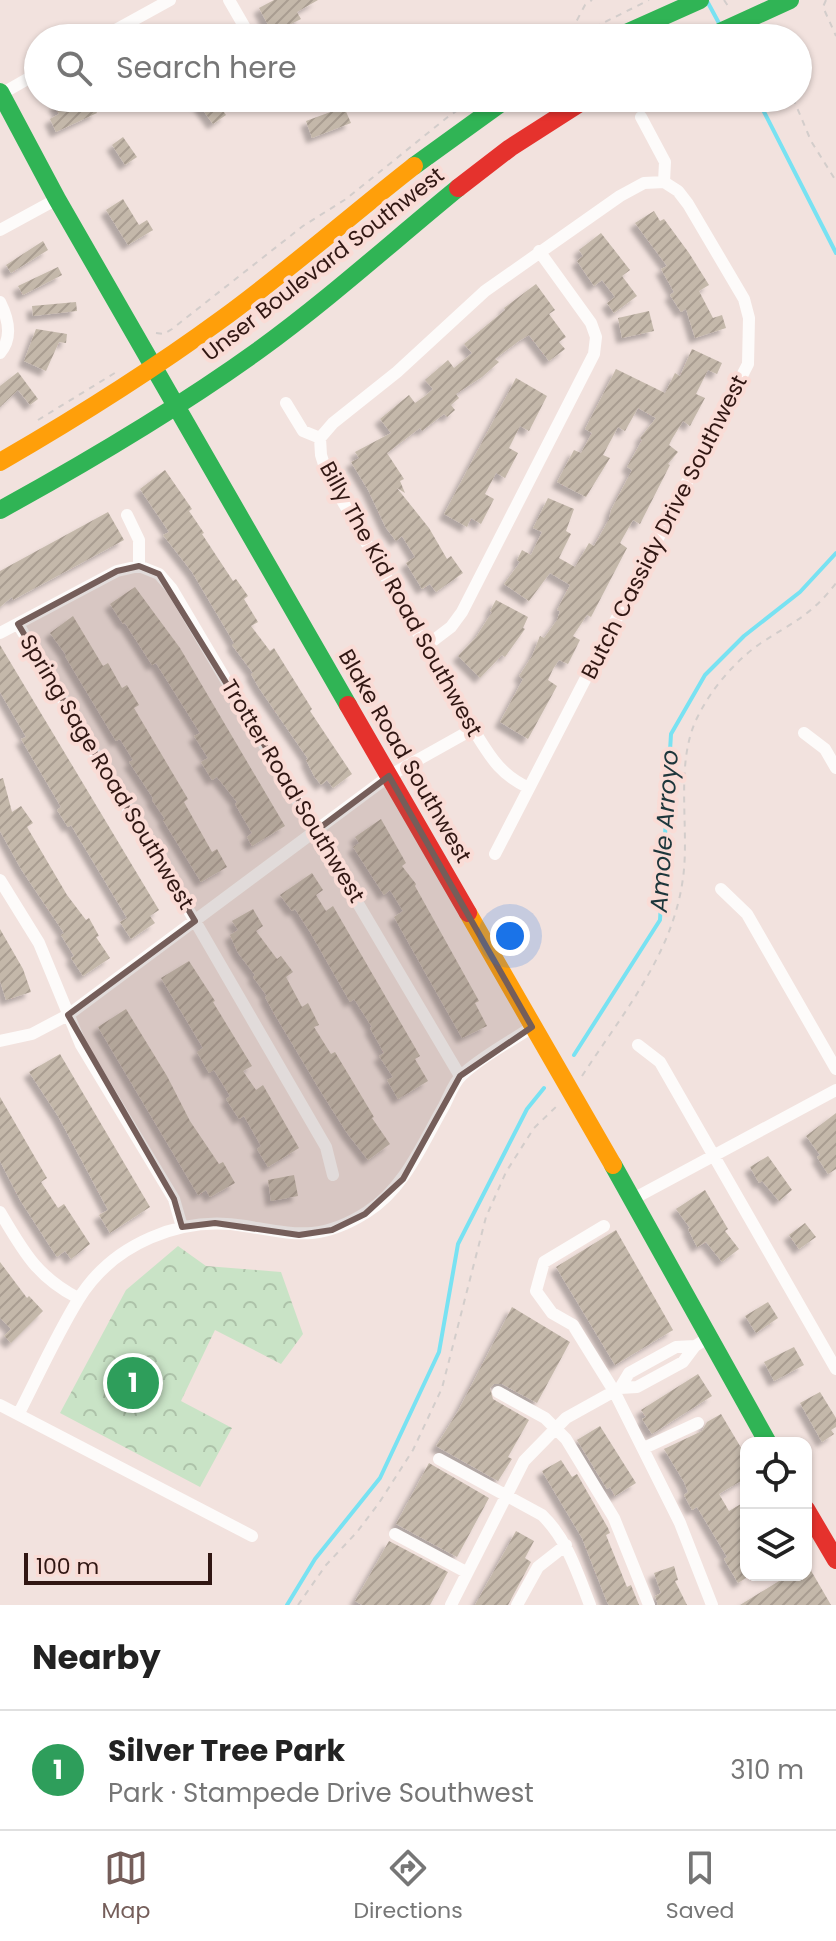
<!DOCTYPE html>
<meta charset="utf-8">
<style>
body{margin:0;font-family:Poppins,sans-serif;background:#f6f6f6;color:#222}
.controls{position:absolute;right:24px;bottom:24px;display:grid;overflow:hidden;border-radius:16px;box-shadow:0 2px 6px #0004}
.controls button{width:72px;height:72px;display:grid;place-items:center;padding:0;border:0;border-bottom:2px solid #e0e0e0;background:#fff;color:#222;font:40px sans-serif}
.scale{position:absolute;left:24px;bottom:20px;width:188px;box-sizing:border-box;padding-left:8px;border:4px solid #311713;border-top:0;font-size:22px;line-height:28px;white-space:nowrap;color:#311713;-webkit-text-stroke:6px #fadcd6;paint-order:stroke}
.you{position:absolute;left:510px;top:936px;width:28px;height:28px;margin:-20px;border:6px solid #fff;border-radius:50%;background:#1a73e8;box-shadow:0 0 0 12px #1a73e833}
.badge{display:grid;place-items:center;width:52px;height:52px;border-radius:50%;background:#755e5a;color:#fff;font-size:26px;font-weight:700}
.pin{position:absolute;translate:-50% -50%;border:4px solid #fff;box-shadow:0 2px 8px #0006}
.list{margin:0;padding:0;list-style:none}
h2{display:flex;justify-content:space-between;align-items:center;height:104px;margin:0;padding:0 32px;font-size:34px}
h2 small{font-size:26px;font-weight:400;color:#767676}
.list li{display:grid;grid-template-columns:52px 1fr auto;gap:24px;align-items:center;box-sizing:border-box;height:120px;padding:0 32px;border-top:2px solid #e0e0e0}
.list b{display:block;font-size:30px;white-space:nowrap}
.list p{margin:0;font-size:26px;white-space:nowrap;color:#767676}
.list em{font-size:26px;font-style:normal;color:#767676}
.icon{flex:none;width:44px;height:44px;fill:none;stroke:currentColor;stroke-width:2;stroke-linecap:round;stroke-linejoin:round}
.map{position:relative;flex:none;width:836px;height:1605px;overflow:hidden}
.search{position:absolute;background:#fff;box-shadow:0 2px 6px #0004;left:24px;right:24px;top:24px;height:88px;display:flex;align-items:center;gap:20px;box-sizing:border-box;padding:0 28px;border-radius:44px;color:#767676;font-size:30px}
.sheet{height:224px;background:#fff}
nav{display:flex;justify-content:space-around;align-items:center;box-sizing:border-box;height:112px;border-top:2px solid #e0e0e0;background:#fff;font-size:22px;color:#767676}
nav a{display:grid;justify-items:center;gap:4px}
nav .on{color:#755e5a}
.map>svg:first-child{display:block}
.park{fill:url(#park-crowns)}
.lines{fill:none;stroke-linecap:round;stroke-linejoin:round}
.stream{stroke:#78e2f2;stroke-width:4}
.building{fill:url(#building-hatch);filter:url(#shadow)}
.path{stroke:#d3cdcb;stroke-width:2;stroke-dasharray:6 6;stroke-linecap:butt}
.street{stroke:#fdfbfa;stroke-width:12}
.fast{stroke:#30b455;stroke-width:18}
.slow{stroke:#ff9f0a;stroke-width:18}
.jam{stroke:#e5322d;stroke-width:18}
.marked{fill:#755e5a;fill-opacity:0.2;stroke:#755e5a;stroke-width:6;stroke-linejoin:round}
.labels{text-anchor:middle;dominant-baseline:central;stroke-width:8;stroke-linejoin:round;paint-order:stroke}
.street-label{font-size:22px;fill:#311713;stroke:#fadcd6}
.water-label{font-size:24px;font-style:italic;fill:#1d363b;stroke:#fadcd6}
</style>
<div class="map">
<svg width="836" height="1605" viewBox="0 0 836 1605">
<defs>
<pattern id="park-crowns" width="20" height="18" patternUnits="userSpaceOnUse" patternTransform="scale(2)"><rect width="20" height="18" fill="#c9e3c6"/><path d="M2 6a3 3 0 1 1 6 0M12 15a3 3 0 1 1 6 0" fill="none" stroke="#adc2a9"/></pattern>
<pattern id="building-hatch" width="6" height="6" patternUnits="userSpaceOnUse" patternTransform="scale(2)"><rect width="6" height="6" fill="#c4b8aa"/><path d="M-1 1l2-2M0 6l6-6M5 7l2-2" fill="none" stroke="#a99d91"/></pattern>
<filter id="shadow"><feDropShadow dx="-5.5" dy="5.5" stdDeviation="2" flood-color="#0004"/></filter>
</defs>
<rect width="100%" height="100%" fill="#f2e2de"/>
<path class="park" d="M178 1246 206 1266 281 1272 303 1334 281 1364 215 1330 181 1401 232 1428 200 1487 60 1413 126 1290Z"/>
<g class="lines">
<path class="stream" d="M707 1 720 25
M757 98 836 253
M574 1055 660 920 671 734 705 675 744 636 800 592 836 553
M287 1605 315 1559 380 1478 439 1352 458 1244 527 1109 544 1088"/>
</g>
<path class="building" d="M274 0H318L297 12 301 19 287 26 294 38H275L259 8Z
M69 98H74L77 103 89 98 97 113 56 132 50 119 59 114 54 105Z
M194 98H214L226 115 213 124Z
M344 107 351 123 312 138 306 121Z
M123 137 137 157 125 165 112 145Z
M123 199 139 225 147 220 153 230 128 245 106 210Z
M654 211 660 221 664 219 689 253 709 285 699 291 713 318 722 315 726 328 695 338 686 309 681 312 670 295 674 292 661 269 667 266 635 223Z
M601 233 630 270 622 276 637 296 614 313 607 303 615 297 602 280 594 286 577 261 583 256 579 250Z
M43 241 48 250 11 273 6 265Z
M58 267 62 275 23 295 18 286Z
M536 284 555 310 549 314 566 337 559 342 565 349 549 361 529 335 519 341 495 359 499 362 482 377 456 394 459 398 451 405 455 410 447 417 444 414 422 431 420 428 387 453 404 479 400 481 405 493 397 488 429 528 447 559 451 556 463 573 436 592 430 584 422 589 406 563 415 557 402 536 396 541 386 528 368 490 351 462 359 458 355 452 391 433 380 419 409 395 415 403 425 396 433 389 425 380 448 360 454 368 472 353 464 344 505 310 504 308Z
M76 302 77 311 33 316 32 306Z
M649 311 654 331 622 338 618 318Z
M36 329 67 334 66 343 59 342 46 371 24 361Z
M692 349 722 363 717 374 708 370 696 394 705 398 690 426 683 421 672 439 669 445 678 452 668 464 670 465 640 524 633 520 620 543 627 548 591 617 587 615 573 636 580 640 568 664 559 660 553 669 548 680 557 686 528 739 500 722 523 679 519 676 532 656 540 636 544 638 557 620 560 611 557 610 570 585 550 573 529 601 504 584 520 562 517 560 522 550 531 555 542 532 533 528 548 498 574 509 566 531 571 534 559 558 575 567 589 543 594 546 609 519 611 510 632 470 627 467 642 440 640 438 656 418 638 408 625 431 618 427 603 455 610 458 586 497 557 482 574 450 581 453 592 433 585 429 616 369 665 393 675 373 680 376Z
M18 372 38 399 30 405 18 390 0 407V386Z
M516 378 547 396 529 431 520 426 509 448 518 453 505 478 496 473 485 494 494 499 481 524 471 518 467 527 444 514Z
M165 470 192 509 189 511 204 533 202 534 233 581 236 579 248 596 244 599 258 622 251 626 270 651 274 648 312 709 310 711 352 774 333 788 327 780 321 785 314 776 306 760 308 759 259 688 251 674 253 673 232 645 234 643 192 572 163 535 169 532 140 489Z
M108 512 124 540 13 600 12 597 0 607V571Z
M135 587 180 648 285 826 252 846 247 837 252 833 235 804 237 802 217 777 212 780 201 762 208 758 194 736 200 733 156 663 152 665 125 623 123 624 110 604Z
M496 600 528 617 523 628 525 629 505 657 502 655 480 678 458 656 476 637 492 612 490 611Z
M73 616 103 666 108 663 122 688 127 685 139 705 134 708 188 799 184 802 212 852 217 849 227 867 201 882 163 820 165 819 152 800 153 798 129 762 133 760 120 739 116 741 65 656 66 655 50 633Z
M0 645 159 910 150 916 155 923 131 939 120 922 127 918 71 825 68 827 57 810 61 807 21 739 26 737 0 692Z
M3 778 12 812 21 806 33 823 27 827 67 895 86 920 89 918 99 936 96 937 110 958 83 976 71 958 74 956 61 935 64 933 21 869 0 831V779Z
M381 819 406 863 402 866 416 884 415 886 479 1001 475 1003 487 1026 462 1038 394 917 403 911 390 890 384 895 353 847 359 843 355 837Z
M312 873 323 890 316 895 326 911 333 906 420 1056 415 1059 428 1081 398 1099 387 1080 393 1077 379 1056 384 1053 370 1028 372 1027 354 999 350 1002 310 932 295 909 292 911 280 895Z
M253 909 263 926 256 931 277 959 281 956 293 972 286 977 302 1007 308 1003 319 1025 314 1027 331 1054 335 1052 374 1117 372 1118 390 1144 368 1160 347 1133 321 1092 275 1015 265 997 267 996 253 977 255 975 238 953 230 935 238 930 232 921Z
M0 929 23 969 31 992 6 1000 0 981Z
M189 961 215 1001 213 1002 252 1066 243 1071 256 1090 263 1085 299 1148 268 1167 257 1149 261 1146 244 1116 239 1119 226 1099 230 1096 214 1070 209 1073 197 1052 203 1048 161 978Z
M126 1009 167 1076 190 1121 219 1164 223 1162 235 1183 210 1197 206 1190 198 1195 98 1027Z
M60 1054 150 1207 110 1233 99 1215 108 1210 58 1116 29 1072Z
M0 1097 47 1178 41 1182 58 1208 64 1204 90 1244 71 1259 65 1251 57 1257 51 1248 20 1200 0 1161Z
M836 1113V1169L828 1174 817 1157 820 1155 806 1136Z
M768 1156 792 1190 779 1201 762 1181 759 1183 750 1167Z
M294 1175 298 1196 271 1201 268 1180Z
M705 1190 728 1229 725 1231 739 1249 722 1262 706 1242 697 1247 688 1229 690 1228 676 1209Z
M805 1223 816 1237 799 1249 789 1235Z
M616 1230 673 1330 615 1365 556 1267Z
M0 1262 27 1298 29 1296 43 1311 11 1343 4 1336 11 1329 0 1318Z
M768 1302 778 1318 756 1333 745 1316Z
M512 1307 570 1342 537 1403 502 1384H494L490 1388 493 1399 529 1420 508 1457 512 1459 498 1481 436 1446 458 1411Z
M794 1347 804 1365 774 1381 764 1362Z
M698 1374 712 1396 652 1434 642 1419 646 1417 641 1410Z
M820 1392 836 1418V1427L831 1430 834 1434 822 1442 800 1403Z
M721 1414 746 1456V1478L719 1494 729 1511 746 1501V1578L738 1583 724 1559 727 1557 697 1507 692 1510 684 1495 688 1492 684 1482 664 1449 702 1431 707 1422Z
M600 1426 636 1483 615 1496 610 1487 607 1489 577 1440Z
M561 1460 572 1477 577 1474 608 1528 610 1533 606 1535 627 1587 631 1585 639 1605H609L607 1602 582 1538 542 1471Z
M429 1463 489 1498 457 1557 396 1524Z
M516 1531 534 1541 525 1558 531 1562 508 1605H475Z
M389 1541 448 1572 430 1605H362L355 1601Z
M806 1562 831 1605H740L789 1575H806Z
M674 1566 678 1580 675 1581 687 1605H658L655 1596 661 1593 654 1573Z"/>
<g class="lines">
<path class="path" d="M724 0 730 9
M826 0 823 7 836 36
M578 32 576 22 585 5 592 0
M573 38 649 0
M793 98 811 141 836 181
M156 333 164 334 172 329 303 226 346 199 449 116 476 98
M38 420 118 371
M582 1076C623 1013 673 954 683 878 690 828 674 762 698 716 712 688 735 661 761 643 793 622 812 615 836 583
M298 1605 326 1565 357 1532 379 1503 413 1450 442 1388 486 1217 506 1172 534 1128 559 1104"/>
<path class="street" d="M229 0 251 38
M101 38 170 0
M1 94 38 73
M0 230 57 199
M0 302C8 318 13 338 0 353
M286 403 303 431 320 438 321 455 327 474 473 729C490 756 499 774 529 788
M320 438 333 423 397 372 485 291 620 196 644 183 664 182
M127 515 139 540V566L159 574 172 589 460 1076
M18 624 195 921 326 1147 333 1175
M0 633 117 571 139 566
M426 646 451 627 462 612 594 354 596 337 591 323 539 251
M804 733 825 749 836 768
M495 854 748 364 749 318 744 299 688 204 678 191 664 182 665 162 641 117
M0 880 39 943 81 1045 174 1199 182 1227
M721 889 747 914 836 1069
M0 1041 32 1034 68 1015 389 776 473 729
M638 1045 660 1062 836 1369
M633 1199 836 1090
M0 1212C23 1251 37 1277 78 1298
M604 1226 544 1262 536 1291 552 1313 573 1325 614 1391 680 1523 712 1605
M620 1388 629 1373 676 1347 695 1346
M498 1392 545 1418 566 1439 614 1518 649 1605
M0 1405 252 1536
M19 1413C38 1376 56 1336 78 1300 112 1244 181 1215 245 1226 295 1234 320 1242 367 1212 405 1188 422 1144 444 1106 449 1096 454 1082 462 1075 482 1056 510 1042 532 1027
M644 1448 698 1423
M439 1459 542 1515C567 1539 577 1572 590 1605
M395 1534 466 1572
M451 1605 524 1461 566 1418 620 1388 637 1387 683 1362 695 1346 708 1338
M517 1605 538 1567 566 1545"/>
<path class="fast" d="M615 38 700 0
M707 38 790 0
M0 92 57 199 348 705
M414 166 508 98
M0 510C89 461 177 409 259 350 328 300 392 242 458 188
M613 1165 768 1443"/>
<path class="slow" d="M0 462C76 418 151 371 222 319 288 271 350 216 414 166
M468 913 613 1165"/>
<path class="jam" d="M458 188 510 148 588 98
M348 705 468 913
M806 1509 836 1560"/>
</g>
<path class="marked" d="M139 566 159 574 317 830 389 776 532 1027 460 1076 403 1179 365 1214 332 1230 299 1235 215 1223 182 1227 174 1199 68 1015 195 921 18 624 117 571Z"/>
<g class="labels">
<g class="street-label">
<text transform="translate(323 264) rotate(-38)">Unser Boulevard Southwest</text>
<text transform="translate(664 527) rotate(-63)">Butch Cassidy Drive Southwest</text>
<text transform="translate(401 599) rotate(61)">Billy The Kid Road Southwest</text>
<text transform="translate(405 756) rotate(60)">Blake Road Southwest</text>
<text transform="translate(107 772) rotate(59)">Spring Sage Road Southwest</text>
<text transform="translate(293 791) rotate(59)">Trotter Road Southwest</text>
</g>
<g class="water-label">
<text transform="translate(664 831) rotate(-86)">Amole Arroyo</text>
</g>
</g>
</svg>
<div class="controls">
<button><svg class="icon" aria-label="locate" viewBox="0 0 24 24"><circle cx="12" cy="12" r="6"/><path d="M12 2v4M12 18v4M2 12h4M18 12h4"/></svg></button>
<button><svg class="icon" aria-label="layers" viewBox="0 0 24 24"><path d="M12 4l9 5-9 5-9-5zM3 14l9 5 9-5"/></svg></button>
</div>
<div class="scale">100 m</div>
<div class="you"></div>
<div class="pin badge" style="left:133px;top:1383px;background:#2e9e5b">1</div>
<div class="search"><svg class="icon" aria-label="search" viewBox="0 0 24 24"><circle cx="10" cy="10" r="6"/><path d="M15 15l6 6"/></svg>Search here</div>
</div>
<section class="sheet">
<h2>Nearby<small></small></h2>
<ul class="list">
<li><span class="badge" style="background:#2e9e5b">1</span><div><b>Silver Tree Park</b><p>Park · Stampede Drive Southwest</p></div><em>310 m</em></li>
</ul>
</section>
<nav>
<a class="on"><svg class="icon" aria-label="map" viewBox="0 0 24 24"><path d="M3 6l6-2 6 2 6-2v14l-6 2-6-2-6 2zM9 4v14M15 6v14"/></svg>Map</a>
<a><svg class="icon" aria-label="directions" viewBox="0 0 24 24"><path d="M12 3l9 9-9 9-9-9zM9 14v-3h6M13 9l2 2-2 2"/></svg>Directions</a>
<a><svg class="icon" aria-label="saved" viewBox="0 0 24 24"><path d="M7 4h10v16l-5-4-5 4z"/></svg>Saved</a>
</nav>
